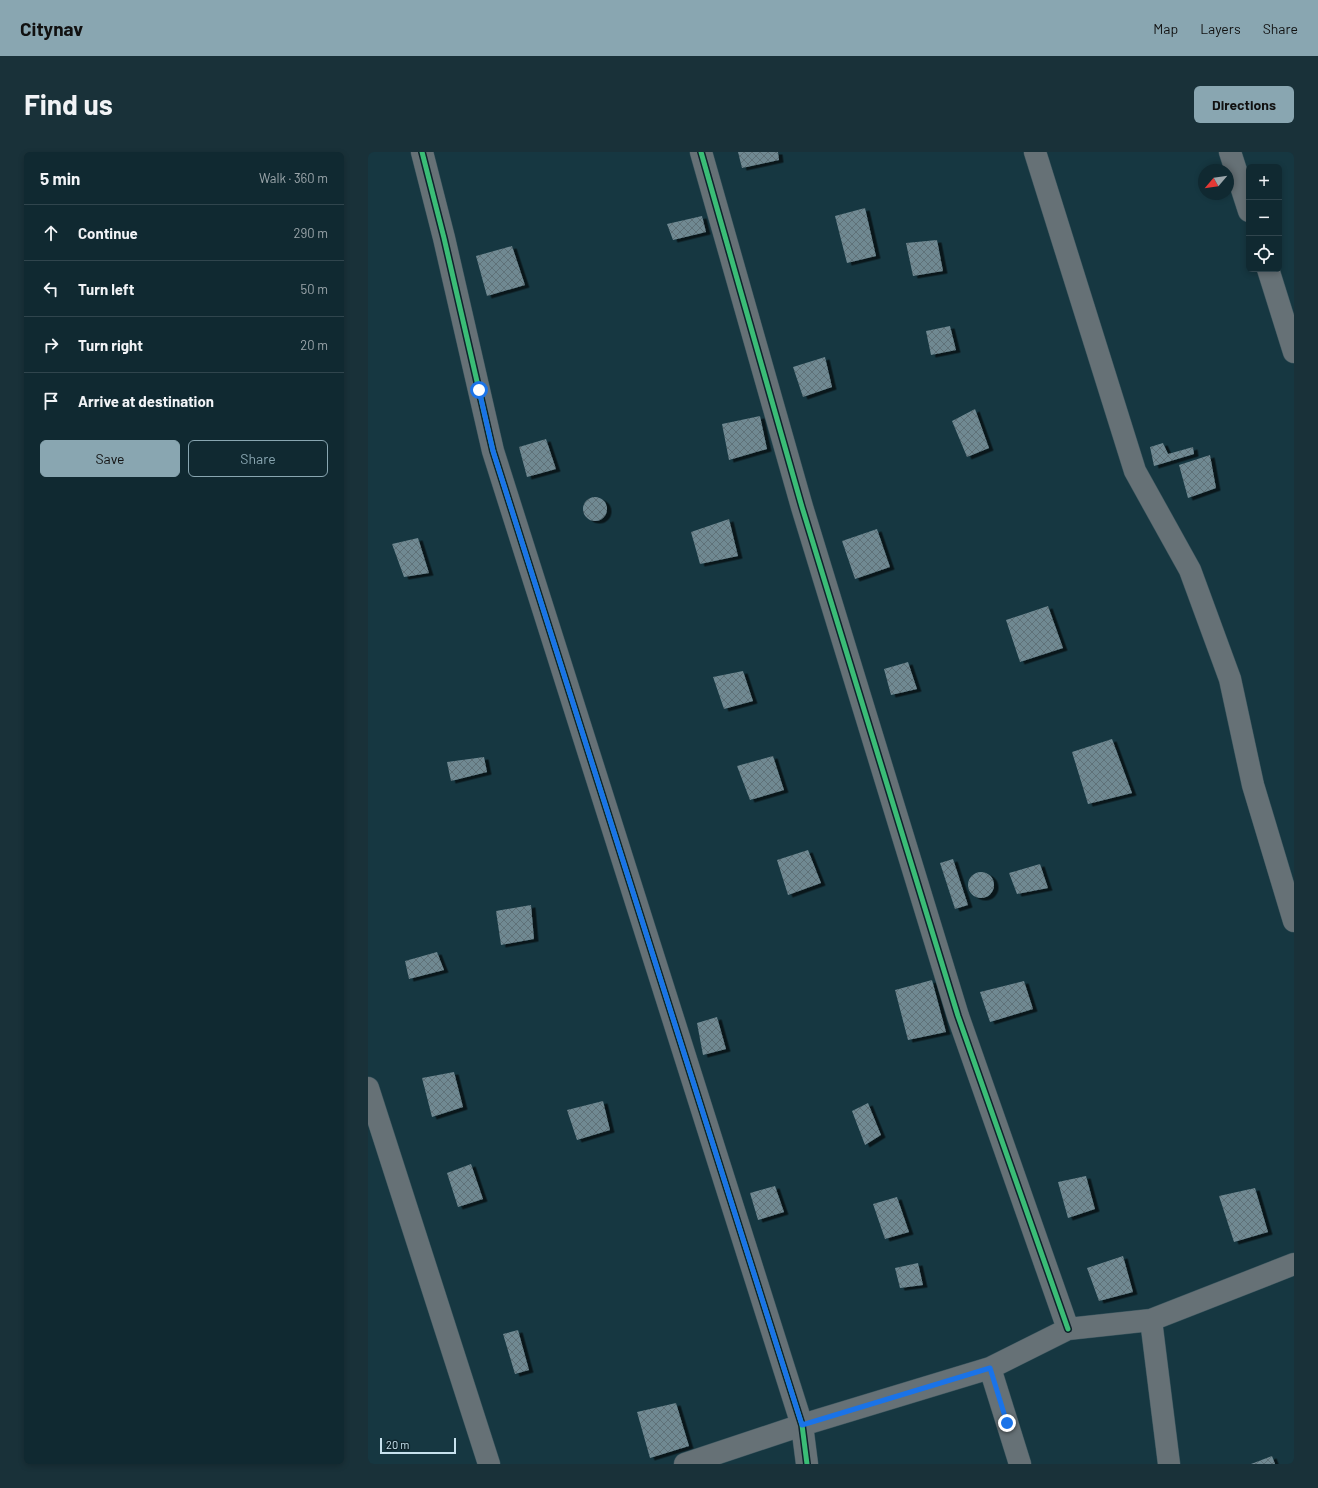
<!DOCTYPE html>
<meta charset="utf-8">
<style>
body{margin:0;font-family:Barlow,sans-serif;background:#193139;color:#f1f3f6}
.controls{position:absolute;right:12px;top:12px;display:grid;overflow:hidden;border-radius:6px;box-shadow:0 2px 6px #0003}
.controls button{width:36px;height:36px;display:grid;place-items:center;padding:0;border:0;border-bottom:1px solid #30454d;background:#102931;color:#f1f3f6;font:20px sans-serif}
.compass{position:absolute;left:830px;top:12px;width:36px;height:36px;border-radius:50%;background:#102931;box-shadow:0 2px 6px #0003;rotate:241deg}
.scale{position:absolute;left:12px;bottom:10px;width:76px;box-sizing:border-box;padding-left:4px;border:2px solid #c7e1ed;border-top:0;font-size:11px;line-height:14px;white-space:nowrap;color:#c7e1ed;-webkit-text-stroke:3px #0e242c;paint-order:stroke}
.stop{position:absolute;width:12px;height:12px;margin:-9px;border:3px solid #1a73e8;border-radius:50%;background:#fff}
.stop.end{background:#1a73e8;border-color:#fff;box-shadow:0 1px 4px #0008}
.list{margin:0;padding:0;list-style:none}
h2{display:flex;justify-content:space-between;align-items:center;height:52px;margin:0;padding:0 16px;font-size:17px}
h2 small{font-size:13px;font-weight:400;color:#9ca6ab}
.list li{display:grid;grid-template-columns:26px 1fr auto;gap:12px;align-items:center;box-sizing:border-box;height:56px;padding:0 16px;border-top:1px solid #30454d}
.list b{display:block;font-size:15px;white-space:nowrap}
.list em{font-size:13px;font-style:normal;color:#9ca6ab}
.actions{display:flex;gap:8px;padding:12px 16px}
.actions a{flex:1;padding:9px 0;border:1px solid #89a6b1;border-radius:6px;text-align:center;font-size:14px;color:#89a6b1}
.actions .main{background:#89a6b1;color:#111}
.icon{flex:none;width:22px;height:22px;fill:none;stroke:currentColor;stroke-width:2;stroke-linecap:round;stroke-linejoin:round}
.map{position:relative;flex:none;width:926px;height:1312px;overflow:hidden;border-radius:6px}
header{display:flex;align-items:center;gap:24px;box-sizing:border-box;height:56px;padding:0 20px;background:#89a6b1;color:#111}
header strong{font-size:19px}
nav{display:flex;gap:22px;margin-inline-start:auto;font-size:14px}
.intro{display:flex;align-items:center;justify-content:space-between;box-sizing:border-box;height:96px;padding:0 24px}
h1{margin:0;font-size:28px}
.button{padding:10px 18px;border-radius:6px;background:#89a6b1;color:#111;font-size:14px;font-weight:700}
main{display:flex;gap:24px;padding:0 24px}
aside{flex:1;background:#102931;border-radius:6px;box-shadow:0 2px 6px #0003}
.map>svg:first-child{display:block}
.building{fill:url(#building-cross-hatch);filter:url(#shadow)}
.lines{fill:none;stroke-linecap:round;stroke-linejoin:round}
.minor-casing{stroke:#39545d;stroke-width:23}
.minor{stroke:#667176;stroke-width:22}
.cycleway-casing{stroke:#0e242c;stroke-width:8}
.cycleway{stroke:#3abd76;stroke-width:5}
.route{stroke:#1a73e8;stroke-width:5}
</style>
<header>
<strong>Citynav</strong>
<nav><a>Map</a><a>Layers</a><a>Share</a></nav>
</header>
<div class="intro"><h1>Find us</h1><a class="button">Directions</a></div>
<main>
<aside>
<h2>5 min<small>Walk · 360 m</small></h2>
<ul class="list">
<li><svg class="icon" aria-label="ahead" viewBox="0 0 24 24"><path d="M12 20V5M6 11l6-6 6 6"/></svg><div><b>Continue</b></div><em>290 m</em></li>
<li><svg class="icon" aria-label="left" viewBox="0 0 24 24"><path d="M17 20v-9H6M10 6l-5 5 5 5"/></svg><div><b>Turn left</b></div><em>50 m</em></li>
<li><svg class="icon" aria-label="right" viewBox="0 0 24 24"><path d="M7 20v-9h11M14 6l5 5-5 5"/></svg><div><b>Turn right</b></div><em>20 m</em></li>
<li><svg class="icon" aria-label="arrive" viewBox="0 0 24 24"><path d="M6 21V4h12l-3 4 3 4H6"/></svg><div><b>Arrive at destination</b></div></li>
</ul>
<div class="actions"><a class="main">Save</a><a>Share</a></div>
</aside>
<div class="map">
<svg width="926" height="1312" viewBox="0 0 926 1312">
<defs>
<pattern id="building-cross-hatch" width="8" height="8" patternUnits="userSpaceOnUse"><rect width="8" height="8" fill="#708992"/><path d="M0 0l8 8M0 8l8-8" fill="none" stroke="#5e7178"/></pattern>
<filter id="shadow"><feDropShadow dx="4.5" dy="2.5" stdDeviation="0" flood-color="#0009"/></filter>
</defs>
<rect width="100%" height="100%" fill="#163741"/>
<path class="building" d="M370 0H410L411 8 374 16Z
M497 56 508 104 479 111 467 64Z
M334 64 338 80 305 88 299 72Z
M569 88 575 119 545 124 538 91Z
M144 94 157 133 119 144 108 104Z
M582 174 588 198 563 203 558 179Z
M457 205 464 235 435 245 425 215Z
M607 257 621 296 599 305 584 269Z
M392 264 399 297 361 308 354 272Z
M178 287 188 317 159 325 151 295Z
M795 291 800 302 825 295 826 302 786 314 782 295Z
M842 303 848 336 820 346 811 313Z
M215 357a12 12 0 1 1 24 0a12 12 0 1 1-24 0Z
M361 367 370 404 332 412 323 380Z
M509 377 522 415 487 427 474 389Z
M50 386 61 421 36 425 24 392Z
M680 454 695 496 652 510 638 468Z
M540 510 549 537 523 543 516 517Z
M375 519 385 549 356 557 345 525Z
M744 587 764 641 720 652 704 600Z
M405 604 416 638 382 648 369 614Z
M116 605 119 620 83 629 79 610Z
M440 698 453 731 420 743 409 708Z
M585 707 600 753 587 757 572 711Z
M672 712 680 736 649 742 641 721Z
M600 733a13 13 0 1 1 26 0a13 13 0 1 1-26 0Z
M163 753 166 787 133 793 128 759Z
M69 800 76 818 41 827 37 809Z
M564 828 578 880 540 888 527 838Z
M656 829 665 857 622 870 612 840Z
M349 865 358 897 335 903 329 871Z
M86 920 95 955 64 965 54 926Z
M235 949 242 978 209 988 199 958Z
M500 951 513 983 497 993 484 959Z
M103 1012 115 1047 90 1055 79 1021Z
M718 1024 727 1057 700 1066 690 1030Z
M407 1034 416 1060 390 1068 382 1041Z
M887 1036 900 1080 866 1090 851 1044Z
M529 1045 541 1080 517 1087 505 1052Z
M755 1104 765 1140 731 1149 719 1116Z
M550 1111 555 1133 532 1136 527 1116Z
M150 1178 161 1218 147 1222 135 1182Z
M308 1251 321 1294 282 1306 269 1260Z
M904 1304 907 1312H883Z"/>
<g class="lines">
<g class="minor-casing">
<path id="minor" d="M54 0 76 86 125 299 434 1273 439 1312
M333 0 434 355 590 864 700 1177
M667 0 767 319 822 418 862 527 885 633 926 769
M862 0 881 59
M900 117 926 200
M0 936 121 1312
M783 1168 801 1312
M622 1216 652 1312
M317 1312 434 1273 622 1216 700 1177 783 1168 926 1112"/>
</g>
<use href="#minor" class="minor"/>
<g class="cycleway-casing">
<path id="cycleway" d="M54 0 76 86 125 299 434 1273 439 1312
M333 0 434 355 590 864 700 1177"/>
</g>
<use href="#cycleway" class="cycleway"/>
</g>
<g class="lines">
<path class="route" d="M111 238 125 299 434 1273 622 1216 639 1271"/>
</g>
</svg>
<div class="controls">
<button>+</button>
<button>−</button>
<button><svg class="icon" aria-label="locate" viewBox="0 0 24 24"><circle cx="12" cy="12" r="6"/><path d="M12 2v4M12 18v4M2 12h4M18 12h4"/></svg></button>
</div>
<svg class="compass" viewBox="-18 -18 36 36"><path d="M0-13l5 13h-10z" fill="#e53935"/><path d="M0 13l5-13h-10z" fill="#9ca6ab"/></svg>
<div class="scale">20 m</div>
<div class="stop" style="left:111px;top:238px"></div>
<div class="stop end" style="left:639px;top:1271px"></div>
</div>
</main>
